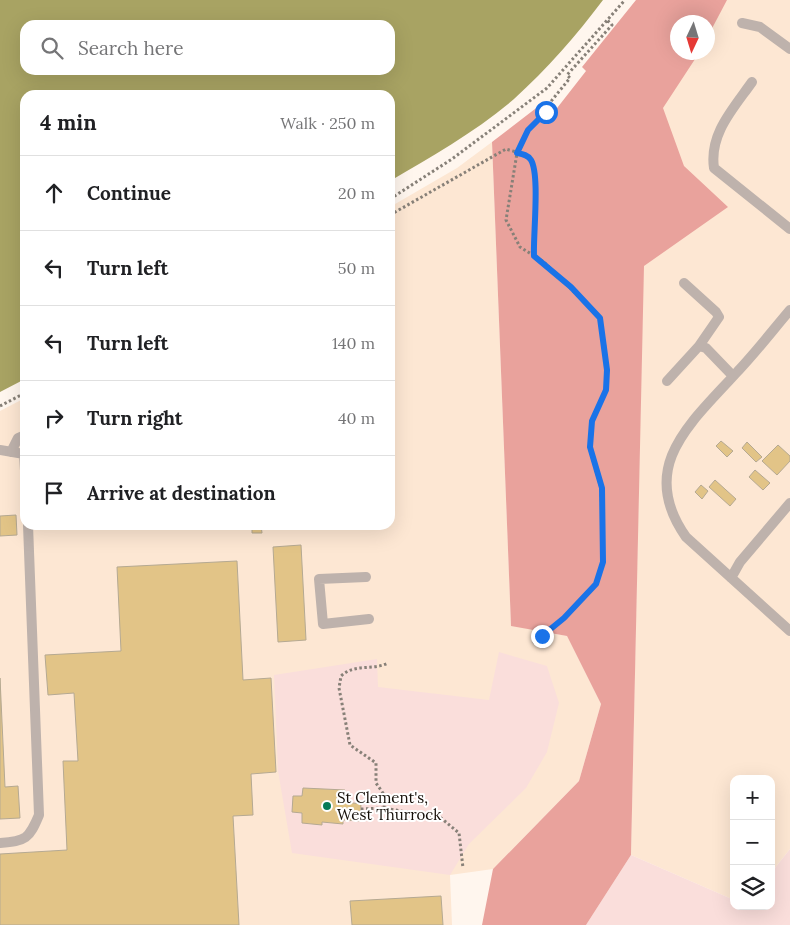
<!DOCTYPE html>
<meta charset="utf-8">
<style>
body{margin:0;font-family:Lora,serif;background:#f6f6f6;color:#202124}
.controls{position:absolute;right:15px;bottom:15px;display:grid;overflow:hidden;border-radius:10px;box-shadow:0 5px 20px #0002}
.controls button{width:45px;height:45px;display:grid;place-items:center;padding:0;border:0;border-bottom:1px solid #e0e0e0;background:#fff;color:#202124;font:25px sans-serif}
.compass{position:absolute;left:670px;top:15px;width:45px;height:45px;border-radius:50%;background:#fff;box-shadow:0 5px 20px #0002;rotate:184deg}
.stop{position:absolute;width:15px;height:15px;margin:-11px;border:4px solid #1a73e8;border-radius:50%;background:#fff}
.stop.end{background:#1a73e8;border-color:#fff;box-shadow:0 1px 5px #0008}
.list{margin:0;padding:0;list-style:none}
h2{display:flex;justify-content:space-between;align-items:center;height:65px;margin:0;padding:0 20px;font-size:21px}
h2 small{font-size:16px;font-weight:400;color:#757577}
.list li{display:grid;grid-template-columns:32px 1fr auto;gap:15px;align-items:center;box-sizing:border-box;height:75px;padding:0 20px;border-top:1px solid #e0e0e0}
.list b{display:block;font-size:19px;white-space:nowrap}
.list em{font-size:16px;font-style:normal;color:#757577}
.icon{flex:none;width:28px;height:28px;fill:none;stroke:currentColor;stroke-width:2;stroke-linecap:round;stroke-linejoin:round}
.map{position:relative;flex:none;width:790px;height:925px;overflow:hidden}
.search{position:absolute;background:#fff;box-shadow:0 5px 20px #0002;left:20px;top:20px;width:375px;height:55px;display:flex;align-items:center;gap:12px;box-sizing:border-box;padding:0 18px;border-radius:15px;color:#757577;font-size:19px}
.panel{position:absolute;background:#fff;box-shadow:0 5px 20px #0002;left:20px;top:90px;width:375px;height:440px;border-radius:15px}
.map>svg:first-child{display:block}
.built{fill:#fde7d3;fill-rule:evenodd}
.green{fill:#fadedb}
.forest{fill:#e9a29c}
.water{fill:#a8a363;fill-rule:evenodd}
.building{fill:#e2c487;stroke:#b5a992}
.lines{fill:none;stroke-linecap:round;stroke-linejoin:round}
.path{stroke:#878078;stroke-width:3;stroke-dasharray:2.5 2.5;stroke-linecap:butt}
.service{stroke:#beb2ac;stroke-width:10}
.route{stroke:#1a73e8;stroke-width:6}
.poi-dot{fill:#077b57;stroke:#fff;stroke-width:2}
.labels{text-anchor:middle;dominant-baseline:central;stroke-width:4;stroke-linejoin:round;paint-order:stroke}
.poi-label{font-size:15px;fill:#140e07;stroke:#fff;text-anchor:start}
</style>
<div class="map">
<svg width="790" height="925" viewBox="0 0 790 925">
<rect width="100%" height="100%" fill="#fff6ee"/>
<path class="built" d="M649 0H790V849L771 873V779H734V900L631 855ZM678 22H708V52H678Z
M492 142 511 625 567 636 601 704 579 781 493 869 450 875 452 925H0V411L25 398V525H390V207L457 168Z"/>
<path class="green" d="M499 652 547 666 559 703 547 752 526 788 469 844 450 875 292 853 278 771 274 675 377 659 378 687 489 700Z
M790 849V925H586L631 855 734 900V906H771V873Z"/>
<path class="forest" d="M636 0H727L708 36V22H678V52L699 53 663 108 684 166 728 207 644 266 631 855 586 925H482L493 869 579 781 601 704 567 636 511 626 492 142 544 102 554 112 586 71 582 67Z"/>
<path class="water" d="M0 0H603C576 36 547 69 514 99 477 131 432 156 390 181V95H25V379L0 392ZM25 25H390V70H25Z"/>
<path class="building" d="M721 441 733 451 727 457 716 446Z
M747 442 762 457 756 462 742 448Z
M778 445 790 456V461L777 475 762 461Z
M755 470 770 483 763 490 749 477Z
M715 480 736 499 730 506 709 487Z
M701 485 708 491 702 499 695 492Z
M16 515 17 535 0 536V516Z
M252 525H261L262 533H252Z
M301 545 306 640 278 642 273 547Z
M237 561 243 680 271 678 276 772 251 774 253 815 233 816 239 925H0V854L67 850 63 761H78L74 693 48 695 45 655 121 651 117 567Z
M0 678 5 787 18 786 20 818 0 819Z
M303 788 345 790V802L361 804 360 821 343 820V824L322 822V825L302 823V813L292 812 293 796H302Z
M441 896 443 925H352L350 901Z"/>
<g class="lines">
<path class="path" d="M548 105 570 78 567 75 612 25 607 20
M390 199 452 159 547 88 625 0
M390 215 506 149C514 152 527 153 531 160 540 174 533 234 534 255
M0 406 25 393
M533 643 565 618 596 584 603 562 601 488 589 447 592 421 606 390 605 347 600 318 544 262 520 247 506 220 517 153 528 130 546 112
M384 808 385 796 376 783V763L350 745 339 688 341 676C355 663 372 671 388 663
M361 809 384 808 441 818 459 833 463 868"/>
<path class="service" d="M742 23 760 27 790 49
M752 82C733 109 709 134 714 168L790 229
M684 283 716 312 719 317 699 346
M790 310C773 330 756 352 738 371 692 422 636 466 686 537L790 631
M667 381 699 346 706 348 733 376
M0 450 24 454 25 471
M11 452 18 438 25 435
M366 577 319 579 323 624 369 619
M731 578 740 562 790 503
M0 843C26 841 29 839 39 815L28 525"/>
</g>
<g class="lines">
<path class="route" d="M542 636 564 618 596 584 603 562 602 488 590 447 592 421 606 390 607 370 600 318 571 287 534 256C533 235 540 175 531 160 528 155 522 154 517 153L528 130 546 112"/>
</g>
<circle class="poi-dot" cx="327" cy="806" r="5"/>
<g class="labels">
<g class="poi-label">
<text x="337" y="797">St Clement's,<tspan x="337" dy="17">West Thurrock</tspan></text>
</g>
</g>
</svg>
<div class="controls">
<button>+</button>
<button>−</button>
<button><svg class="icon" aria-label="layers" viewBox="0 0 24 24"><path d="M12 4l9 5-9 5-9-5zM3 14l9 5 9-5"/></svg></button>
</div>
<svg class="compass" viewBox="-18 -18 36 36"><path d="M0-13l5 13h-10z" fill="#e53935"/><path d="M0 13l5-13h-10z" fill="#757577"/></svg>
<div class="stop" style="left:546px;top:112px"></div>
<div class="stop end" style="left:542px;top:636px"></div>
<div class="search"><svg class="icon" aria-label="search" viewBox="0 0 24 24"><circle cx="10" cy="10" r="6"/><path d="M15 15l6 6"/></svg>Search here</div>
<section class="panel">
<h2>4 min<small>Walk · 250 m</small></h2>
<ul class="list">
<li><svg class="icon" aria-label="ahead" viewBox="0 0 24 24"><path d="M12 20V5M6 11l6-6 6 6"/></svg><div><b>Continue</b></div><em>20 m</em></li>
<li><svg class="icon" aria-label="left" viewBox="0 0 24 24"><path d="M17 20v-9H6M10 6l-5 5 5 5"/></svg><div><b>Turn left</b></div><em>50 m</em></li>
<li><svg class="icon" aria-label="left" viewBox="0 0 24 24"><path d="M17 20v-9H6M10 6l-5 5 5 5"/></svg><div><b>Turn left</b></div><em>140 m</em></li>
<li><svg class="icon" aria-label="right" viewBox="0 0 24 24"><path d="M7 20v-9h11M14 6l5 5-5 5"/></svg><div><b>Turn right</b></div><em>40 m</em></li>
<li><svg class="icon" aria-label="arrive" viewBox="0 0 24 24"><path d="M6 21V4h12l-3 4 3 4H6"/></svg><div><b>Arrive at destination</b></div></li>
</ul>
</section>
</div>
